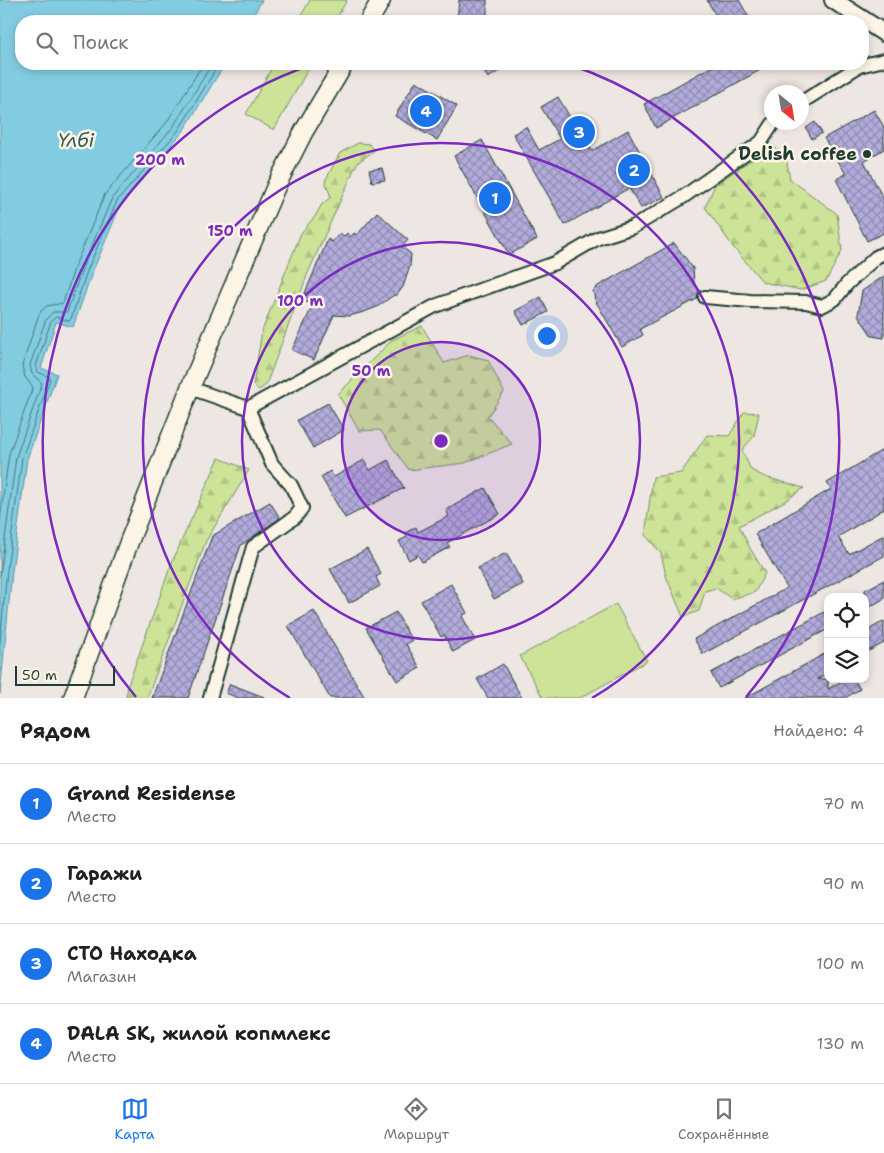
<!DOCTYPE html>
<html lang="ru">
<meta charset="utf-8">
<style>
body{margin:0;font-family:"Shantell Sans",sans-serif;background:#f2f2f2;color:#202124}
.controls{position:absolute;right:15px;bottom:15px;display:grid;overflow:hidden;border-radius:10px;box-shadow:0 2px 8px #0003}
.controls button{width:45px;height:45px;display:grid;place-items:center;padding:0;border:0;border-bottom:1px solid #e0e0e0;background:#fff;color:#202124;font:25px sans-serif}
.compass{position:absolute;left:764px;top:85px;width:45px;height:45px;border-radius:50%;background:#fff;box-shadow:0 2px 8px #0003;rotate:150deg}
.scale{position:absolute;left:15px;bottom:12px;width:100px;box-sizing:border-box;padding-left:5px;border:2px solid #1f3d34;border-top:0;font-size:14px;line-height:18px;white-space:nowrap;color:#1f3d34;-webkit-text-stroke:4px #fcf5e5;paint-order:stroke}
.you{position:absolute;left:546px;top:335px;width:18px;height:18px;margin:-12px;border:4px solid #fff;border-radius:50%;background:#1a73e8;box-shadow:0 0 0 8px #1a73e833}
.badge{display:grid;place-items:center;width:32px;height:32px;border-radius:50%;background:#1a73e8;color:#fff;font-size:16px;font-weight:700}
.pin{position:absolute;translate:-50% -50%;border:2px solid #fff;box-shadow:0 1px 5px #0006}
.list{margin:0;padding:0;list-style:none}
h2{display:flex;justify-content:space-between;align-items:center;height:65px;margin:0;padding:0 20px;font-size:21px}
h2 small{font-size:16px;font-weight:400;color:#757577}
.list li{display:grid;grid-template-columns:32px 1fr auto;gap:15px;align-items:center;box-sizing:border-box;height:80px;padding:0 20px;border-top:1px solid #e0e0e0}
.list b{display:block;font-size:19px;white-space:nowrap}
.list p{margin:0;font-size:16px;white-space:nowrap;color:#757577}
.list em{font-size:16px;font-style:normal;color:#757577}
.icon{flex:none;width:28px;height:28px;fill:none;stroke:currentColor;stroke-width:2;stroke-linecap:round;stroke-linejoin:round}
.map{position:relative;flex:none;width:884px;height:698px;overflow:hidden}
.search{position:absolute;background:#fff;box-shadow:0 2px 8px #0003;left:15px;right:15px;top:15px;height:55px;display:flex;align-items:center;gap:12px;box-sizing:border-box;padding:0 18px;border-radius:20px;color:#757577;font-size:19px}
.sheet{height:385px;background:#fff}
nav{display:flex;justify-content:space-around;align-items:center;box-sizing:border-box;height:70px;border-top:1px solid #e0e0e0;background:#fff;font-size:14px;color:#757577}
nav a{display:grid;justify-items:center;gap:2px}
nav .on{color:#1a73e8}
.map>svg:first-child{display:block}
.forest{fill:url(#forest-firs);stroke:#769066}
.park{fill:#cde398;stroke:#769066}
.water{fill:#82cce2;stroke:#5a939c}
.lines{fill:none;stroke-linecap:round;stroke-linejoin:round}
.shore{stroke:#47767a;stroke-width:1}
.building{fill:url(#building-cross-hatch);stroke:#1f3d34}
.minor-casing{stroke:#1f3d34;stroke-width:16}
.tertiary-casing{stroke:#1f3d34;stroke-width:20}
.secondary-casing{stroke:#1f3d34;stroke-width:21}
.minor{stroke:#fcf5e5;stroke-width:12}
.tertiary{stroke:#fcf5e5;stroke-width:16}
.secondary{stroke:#fcf5e5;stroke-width:18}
.ring{fill:none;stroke:#7b2cbf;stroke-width:2.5}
.poi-dot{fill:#1f3d34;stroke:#fcf5e5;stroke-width:2}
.labels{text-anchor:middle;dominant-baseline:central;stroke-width:5;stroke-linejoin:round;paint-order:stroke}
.poi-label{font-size:18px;font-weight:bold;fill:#1f3d34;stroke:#fcf5e5;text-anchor:end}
.water-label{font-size:19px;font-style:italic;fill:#335a57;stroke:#fcf5e5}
.centre{fill:#7b2cbf;stroke:#fcf5e5;stroke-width:2.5}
.ring-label{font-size:15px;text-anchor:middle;font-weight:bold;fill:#7b2cbf;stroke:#fcf5e5;stroke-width:5;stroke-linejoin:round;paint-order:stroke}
</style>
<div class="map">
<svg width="884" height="698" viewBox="0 0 884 698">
<defs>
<pattern id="forest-firs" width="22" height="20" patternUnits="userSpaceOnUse" patternTransform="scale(1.25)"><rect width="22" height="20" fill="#cde398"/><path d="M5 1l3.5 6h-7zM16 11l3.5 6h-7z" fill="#b0c484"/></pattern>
<pattern id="building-cross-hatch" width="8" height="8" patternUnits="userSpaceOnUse" patternTransform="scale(1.25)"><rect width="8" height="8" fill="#b3abdc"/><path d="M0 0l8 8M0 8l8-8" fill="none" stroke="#918cb3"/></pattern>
</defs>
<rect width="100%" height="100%" fill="#ede6e3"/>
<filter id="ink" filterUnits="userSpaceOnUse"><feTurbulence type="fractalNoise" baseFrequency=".02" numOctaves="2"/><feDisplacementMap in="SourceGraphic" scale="10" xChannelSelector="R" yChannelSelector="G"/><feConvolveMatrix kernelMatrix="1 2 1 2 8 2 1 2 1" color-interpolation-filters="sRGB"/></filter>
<g filter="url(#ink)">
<path class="forest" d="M358 143 369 144 375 150 357 163 308 273 266 385 259 390 253 385 262 331 301 233 316 215 322 204 331 197 325 181 340 153Z
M772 145 786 157 790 179 837 214 842 251 826 281 801 290 763 282 733 247 705 207 715 185Z
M422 326 444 363 469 355 488 360 504 392 488 416 512 444 465 463 409 470 380 430 359 431 338 394 392 340Z
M744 412 759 413 754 436 742 450 751 470 765 477 804 488 785 501 739 526 751 550 765 573 755 592 732 599 716 588 705 591 699 611 683 617 666 576 661 553 645 535 653 477 681 473 707 435 729 436Z
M219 458 249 470 206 541 147 698H126L128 685 172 562Z"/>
<path class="park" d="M310 0H347L335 21H298Z
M274 64H311L274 130 246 114Z
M616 604 647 661 580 698H543L520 656Z"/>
<path class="water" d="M0 0H262L250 21H21V64H225L182 133 121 204 92 273 73 327 56 322 41 368 57 374 27 459 12 571 0 694Z"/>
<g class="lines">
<path class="shore" d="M0 520 9 454 33 387 25 377 22 366 38 317 41 311 47 306 63 303 75 266 105 194 167 122 203 64
M0 576 16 457 42 383 32 374 30 365 46 319 53 312H67L82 269 112 198 173 127 212 64
M0 642 7 570 22 458 50 379 49 377 38 372 36 366 51 321 56 317 69 321 71 319 87 271 117 201 178 131 219 64"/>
</g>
<path class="building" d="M459 0H487V21H457Z
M707 0H739L751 21H719Z
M479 64H510L488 78Z
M716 64H771L656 128 644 104Z
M416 81 457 106 437 140 395 116Z
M558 97 577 129 579 128 592 151 628 130 664 197 641 208 629 188 565 225 513 134 526 127 539 150 560 139 541 107Z
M874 110 884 127V149L864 161 884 200V233L867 241 836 179 846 174 824 138Z
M815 122 822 133 812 139 806 128Z
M482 140 537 239 509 255 454 156Z
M382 168 385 180 372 182 369 170Z
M377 212 408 240 402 247 411 254 410 266 403 287 396 296 394 295 377 307 364 312 349 316 334 315 314 360 292 350 313 305 302 300 328 239 332 242 340 233 344 236 347 233 350 237 354 233 357 235Z
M674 243 693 268 694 282 699 291 697 299 640 329 643 335 622 347 595 300 593 291 598 286Z
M884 276V338L872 336 858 315 862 291Z
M541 297 548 312 523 325 515 311Z
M328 403 344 430 313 448 297 420Z
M884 449V509L838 537 849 554 884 535V556L703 654 694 639 787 588 755 534 831 489 827 483Z
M364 460 370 470 388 460 404 488 345 518 321 477 330 471 334 477Z
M485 488 500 514 447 543 450 547 422 562 418 555 409 560 399 541 407 537 405 533 416 527 418 532 449 516 446 510Z
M270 502 280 518 241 545 188 698H152L212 536Z
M367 549 381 574 376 577 380 586 349 603 330 569Z
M506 553 523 584 494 599 478 568Z
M884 580V599L865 609V590Z
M451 584 467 613 462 616 475 640 453 652 444 635 441 637 421 601Z
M828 610V629L719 688 711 673Z
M314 611 365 698H330L288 626Z
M396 612 412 641 406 644 420 668 397 681 366 628Z
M884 621V643L865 653V632Z
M828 652V673L817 679H828V689L845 679H854L860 689 845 698H745Z
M503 664 522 698H488L477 679Z
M230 684 264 697V698H238L226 693Z"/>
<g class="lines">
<g class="minor-casing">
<path id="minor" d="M802 102 859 66 884 60
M705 297 750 301 806 302 822 306 835 299 847 284 876 257 884 253
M190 388 248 408 435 306 555 263 598 238 633 227 683 197 761 142 774 122
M210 698 253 547 295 517 302 508 291 485 272 464 248 408"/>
</g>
<g class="tertiary-casing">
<path id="tertiary" d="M833 0 884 33"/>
</g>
<g class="secondary-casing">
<path id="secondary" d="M369 21 381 0
M73 698 129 542 190 388 277 184 304 131 344 64"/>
</g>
<use href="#minor" class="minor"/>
<use href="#tertiary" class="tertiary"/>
<use href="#secondary" class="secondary"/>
</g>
</g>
<circle cx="441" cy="441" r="99" fill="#7b2cbf" fill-opacity=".12"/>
<g class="ring">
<circle cx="441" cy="441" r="99"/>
<circle cx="441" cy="441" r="199"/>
<path d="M290 698A298 298 0 1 1 592 698"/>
<path d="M136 697A398 398 0 0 1 311 65M571 65A398 398 0 0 1 746 697"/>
</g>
<circle class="poi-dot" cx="867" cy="154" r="5"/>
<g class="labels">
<g class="poi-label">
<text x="857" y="154">Delish coffee</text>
</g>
<g class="water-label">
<text x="76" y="140">Үлбі</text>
</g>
</g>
<circle cx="441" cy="441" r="8" class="centre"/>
<g class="ring-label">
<text x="160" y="165">200 m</text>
<text x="230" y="236">150 m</text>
<text x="300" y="306">100 m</text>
<text x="371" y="376">50 m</text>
</g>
</svg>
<div class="controls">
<button><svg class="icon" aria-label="locate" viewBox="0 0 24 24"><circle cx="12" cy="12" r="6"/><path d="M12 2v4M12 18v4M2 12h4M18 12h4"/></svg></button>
<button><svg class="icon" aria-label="layers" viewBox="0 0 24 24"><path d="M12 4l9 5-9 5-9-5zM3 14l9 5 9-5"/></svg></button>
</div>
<svg class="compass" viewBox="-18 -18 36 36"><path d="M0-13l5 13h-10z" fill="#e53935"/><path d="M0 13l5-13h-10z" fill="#757577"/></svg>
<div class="scale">50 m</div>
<div class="you"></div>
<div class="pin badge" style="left:495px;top:198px">1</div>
<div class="pin badge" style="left:634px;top:170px">2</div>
<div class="pin badge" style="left:579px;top:132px">3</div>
<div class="pin badge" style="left:426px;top:111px">4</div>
<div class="search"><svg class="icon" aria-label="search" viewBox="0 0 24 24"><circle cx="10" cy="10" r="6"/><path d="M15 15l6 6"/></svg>Поиск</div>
</div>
<section class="sheet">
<h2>Рядом<small>Найдено: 4</small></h2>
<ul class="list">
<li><span class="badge">1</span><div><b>Grand Residense</b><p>Место</p></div><em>70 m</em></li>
<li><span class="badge">2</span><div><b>Гаражи</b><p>Место</p></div><em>90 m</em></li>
<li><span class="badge">3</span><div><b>СТО Находка</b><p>Магазин</p></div><em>100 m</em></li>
<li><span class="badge">4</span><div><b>DALA SK, жилой копмлекс</b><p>Место</p></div><em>130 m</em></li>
</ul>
</section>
<nav>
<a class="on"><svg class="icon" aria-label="map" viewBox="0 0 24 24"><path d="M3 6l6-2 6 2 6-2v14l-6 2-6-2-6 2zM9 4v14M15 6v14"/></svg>Карта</a>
<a><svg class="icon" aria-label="directions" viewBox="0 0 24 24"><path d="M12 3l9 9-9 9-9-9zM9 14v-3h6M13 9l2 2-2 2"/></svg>Маршрут</a>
<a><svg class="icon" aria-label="saved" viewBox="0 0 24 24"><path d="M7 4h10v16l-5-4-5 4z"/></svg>Сохранённые</a>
</nav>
